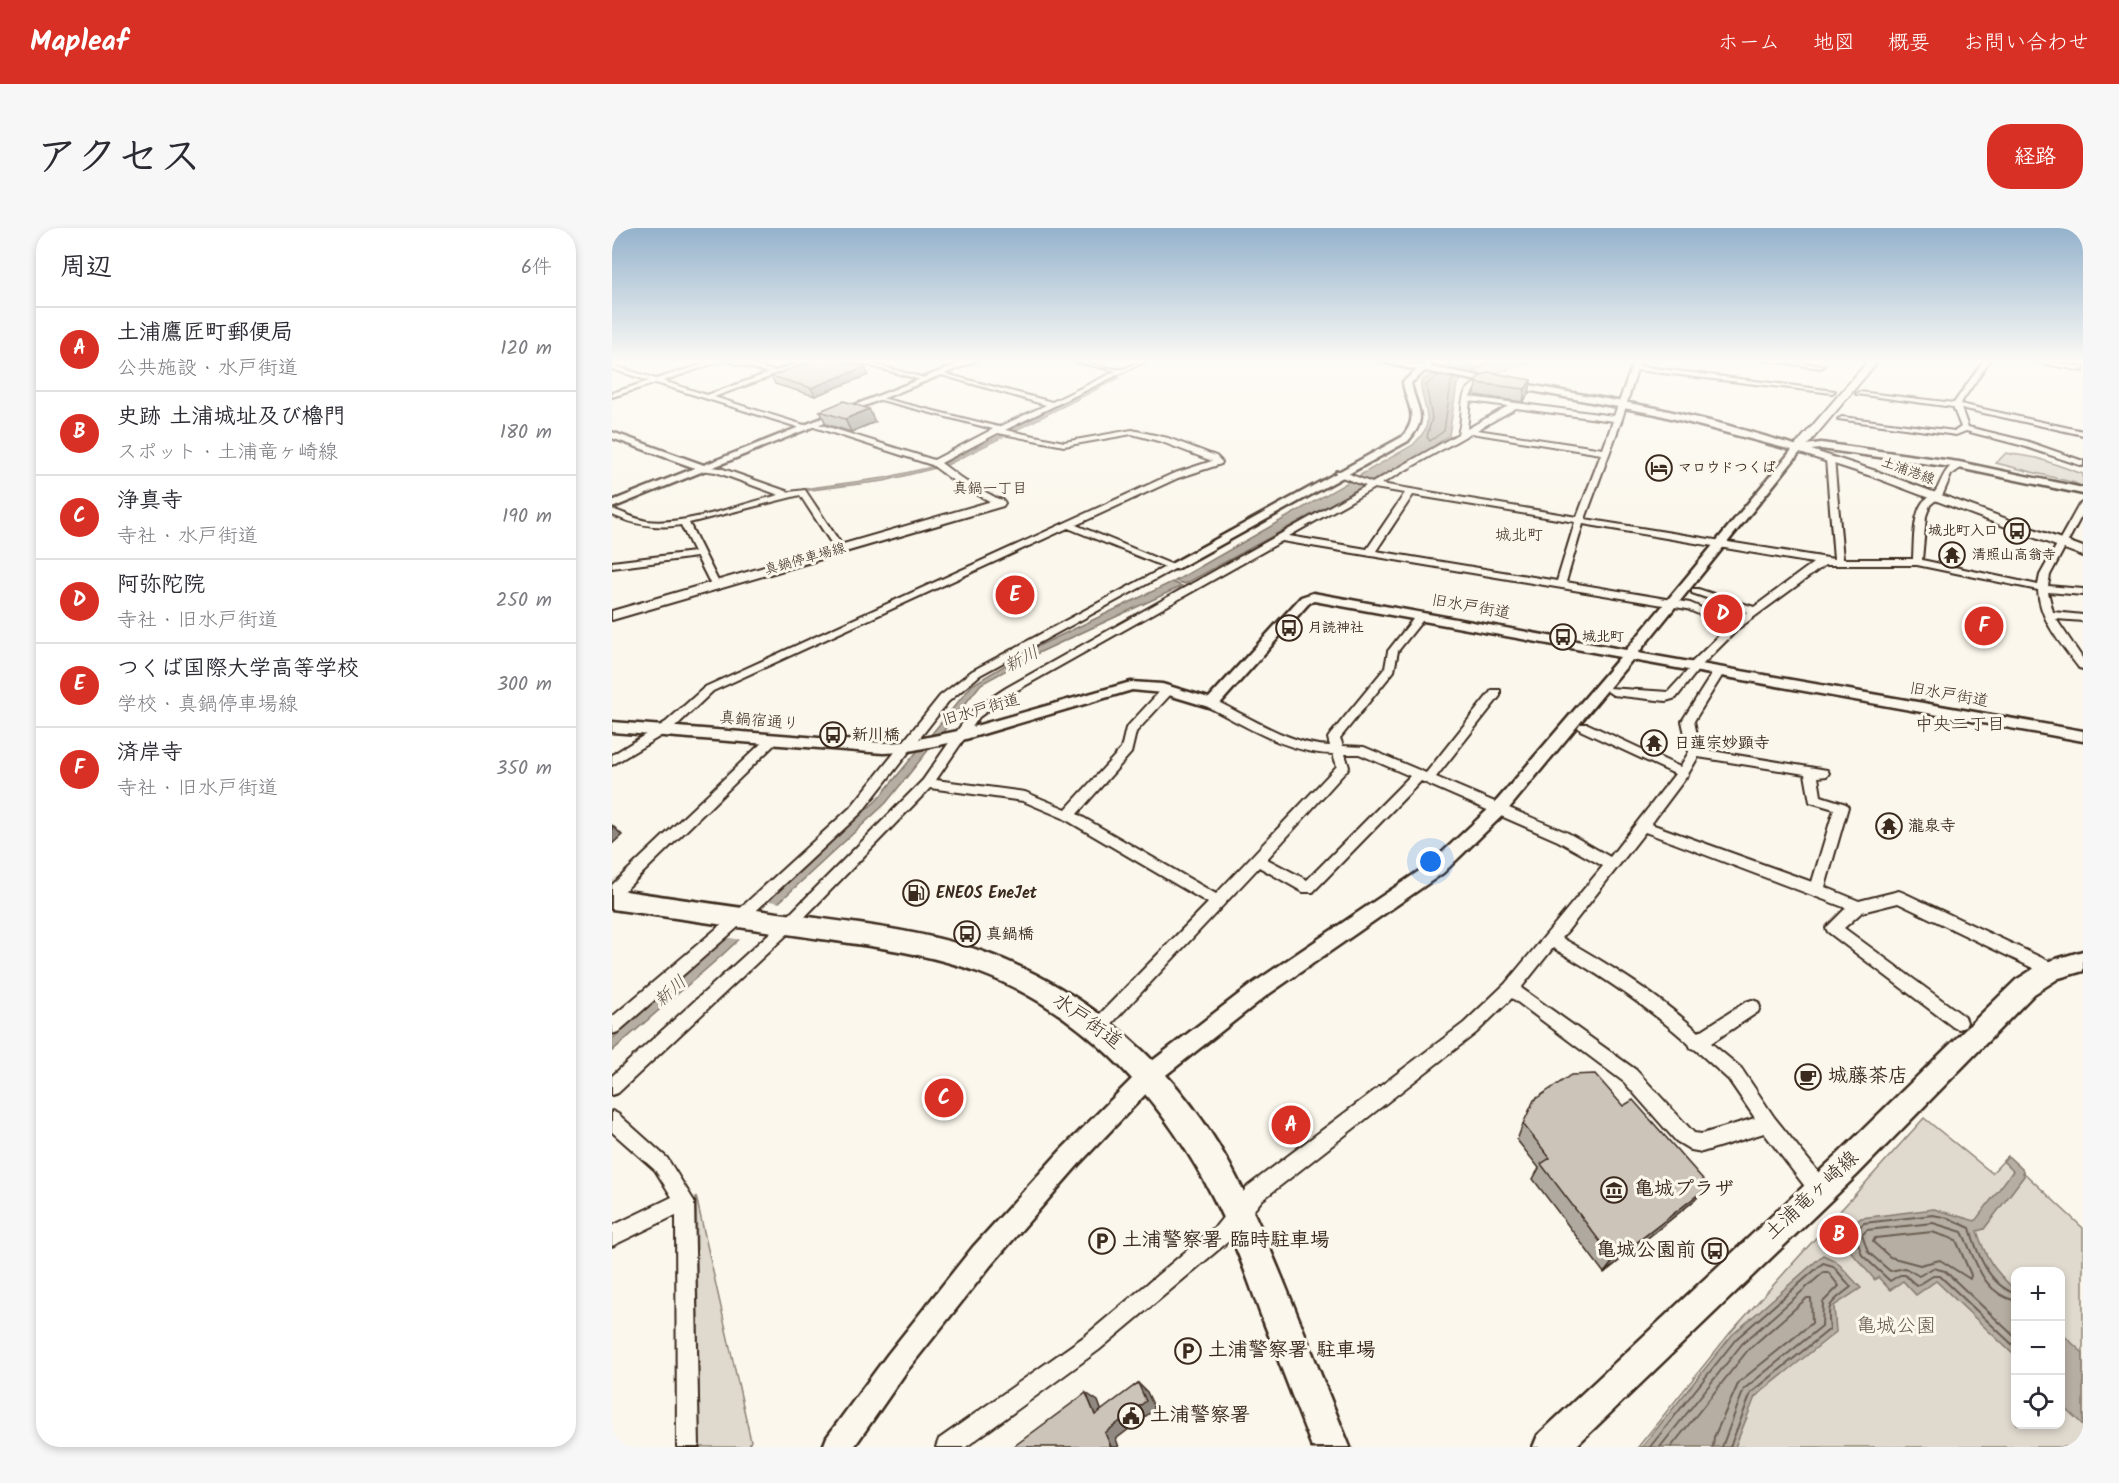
<!DOCTYPE html>
<html lang="ja">
<meta charset="utf-8">
<style>
body{margin:0;font-family:Kalam,"Klee One",sans-serif;background:#f7f7f7;color:#2b2b33}
.controls{position:absolute;right:18px;bottom:18px;display:grid;overflow:hidden;border-radius:12px;box-shadow:0 3px 9px #0003}
.controls button{width:54px;height:54px;display:grid;place-items:center;padding:0;border:0;border-bottom:2px solid #e1e1e2;background:#fff;color:#2b2b33;font:30px sans-serif}
.you{position:absolute;left:819px;top:634px;width:21px;height:21px;margin:-15px;border:4px solid #fff;border-radius:50%;background:#1a73e8;box-shadow:0 0 0 9px #1a73e833}
.badge{display:grid;place-items:center;width:39px;height:39px;border-radius:50%;background:#d93025;color:#fff;font-size:20px;font-weight:700}
.pin{position:absolute;translate:-50% -50%;border:3px solid #fff;box-shadow:0 2px 6px #0006}
.list{margin:0;padding:0;list-style:none}
h2{display:flex;justify-content:space-between;align-items:center;height:78px;margin:0;padding:0 24px;font-size:26px}
h2 small{font-size:20px;font-weight:400;color:#7c7c81}
.list li{display:grid;grid-template-columns:39px 1fr auto;gap:18px;align-items:center;box-sizing:border-box;height:84px;padding:0 24px;border-top:2px solid #e1e1e2}
.list b{display:block;font-size:22px;white-space:nowrap}
.list p{margin:0;font-size:20px;white-space:nowrap;color:#7c7c81}
.list em{font-size:20px;font-style:normal;color:#7c7c81}
.icon{flex:none;width:33px;height:33px;fill:none;stroke:currentColor;stroke-width:2;stroke-linecap:round;stroke-linejoin:round}
.map{position:relative;flex:none;width:1471px;height:1219px;overflow:hidden;border-radius:24px}
header{display:flex;align-items:center;gap:36px;box-sizing:border-box;height:84px;padding:0 30px;background:#d93025;color:#fff}
header strong{font-size:28px}
nav{display:flex;gap:33px;margin-inline-start:auto;font-size:21px}
.intro{display:flex;align-items:center;justify-content:space-between;box-sizing:border-box;height:144px;padding:0 36px}
h1{margin:0;font-size:42px}
.button{padding:15px 27px;border-radius:24px;background:#d93025;color:#fff;font-size:21px;font-weight:700}
main{display:flex;gap:36px;padding:0 36px}
aside{flex:1;background:#fff;border-radius:24px;box-shadow:0 3px 9px #0003}
.map>svg:first-child{display:block}
.green{fill:#dfd9ce;stroke:#8d8276;stroke-width:1.5;fill-rule:evenodd}
.water{fill:#b6aea2;stroke:#85796d;stroke-width:1.5}
.pier{fill:#fbf7ec}
.lines{fill:none;stroke-linecap:round;stroke-linejoin:round}
.shore-far1{stroke:#6c5f53;stroke-width:1.5}
.shore{stroke:#6c5f53;stroke-width:2}
.minor-casing{stroke:#3b2a1e;stroke-width:4}
.tertiary-casing{stroke:#3b2a1e;stroke-width:5}
.secondary-casing{stroke:#3b2a1e;stroke-width:4}
.primary-casing{stroke:#3b2a1e;stroke-width:5}
.trunk-casing{stroke:#3b2a1e;stroke-width:5}
.minor{fill:#fbf7ec;fill-rule:evenodd}
.tertiary{fill:#fbf7ec;fill-rule:evenodd}
.secondary{fill:#fbf7ec;fill-rule:evenodd}
.primary{fill:#fbf7ec;fill-rule:evenodd}
.trunk{fill:#fbf7ec;fill-rule:evenodd}
.rail{stroke:#3b2a1e;stroke-width:2}
.wall{fill:#afa99f;stroke:#3b2a1e;stroke-width:1.5}
.shaded-wall{fill:#8f8982;stroke:#3b2a1e;stroke-width:1.5}
.building{fill:#ccc4b9;stroke:#3b2a1e;stroke-width:1.5}
.labels{text-anchor:middle;dominant-baseline:central;stroke-width:6;stroke-linejoin:round;paint-order:stroke}
.far-poi-label{font-size:14px;font-weight:bold;fill:#3b2a1e;stroke:#fbf7ec;text-anchor:start}
.far-street-label{font-size:14px;fill:#3b2a1e;stroke:#fbf7ec}
.far-neighbourhood-label{font-size:15px;fill:#3b2a1e;stroke:#fbf7ec}
.far-quarter-label{font-size:16px;fill:#3b2a1e;stroke:#fbf7ec}
.street-label{font-size:16px;fill:#3b2a1e;stroke:#fbf7ec}
.poi-label{font-size:16px;font-weight:bold;fill:#3b2a1e;stroke:#fbf7ec;text-anchor:start}
.water-label{font-size:18px;font-style:italic;fill:#605246;stroke:#fbf7ec}
.neighbourhood-label{font-size:18px;fill:#3b2a1e;stroke:#fbf7ec}
.near-street-label{font-size:20px;fill:#3b2a1e;stroke:#fbf7ec}
.near-poi-label{font-size:20px;font-weight:bold;fill:#3b2a1e;stroke:#fbf7ec;text-anchor:start}
.near-park-label{font-size:20px;fill:#64564a;stroke:#fbf7ec}
</style>
<header>
<strong>Mapleaf</strong>
<nav><a>ホーム</a><a>地図</a><a>概要</a><a>お問い合わせ</a></nav>
</header>
<div class="intro"><h1>アクセス</h1><a class="button">経路</a></div>
<main>
<aside>
<h2>周辺<small>6件</small></h2>
<ul class="list">
<li><span class="badge">A</span><div><b>土浦鷹匠町郵便局</b><p>公共施設 · 水戸街道</p></div><em>120 m</em></li>
<li><span class="badge">B</span><div><b>史跡 土浦城址及び櫓門</b><p>スポット · 土浦竜ヶ崎線</p></div><em>180 m</em></li>
<li><span class="badge">C</span><div><b>浄真寺</b><p>寺社 · 水戸街道</p></div><em>190 m</em></li>
<li><span class="badge">D</span><div><b>阿弥陀院</b><p>寺社 · 旧水戸街道</p></div><em>250 m</em></li>
<li><span class="badge">E</span><div><b>つくば国際大学高等学校</b><p>学校 · 真鍋停車場線</p></div><em>300 m</em></li>
<li><span class="badge">F</span><div><b>済岸寺</b><p>寺社 · 旧水戸街道</p></div><em>350 m</em></li>
</ul>
</aside>
<div class="map">
<svg width="1471" height="1219" viewBox="0 0 1471 1219">
<rect width="100%" height="100%" fill="#fbf7ec"/>
<filter id="ink" filterUnits="userSpaceOnUse"><feTurbulence type="fractalNoise" baseFrequency=".0167" numOctaves="2"/><feDisplacementMap in="SourceGraphic" scale="12" xChannelSelector="R" yChannelSelector="G"/><feConvolveMatrix kernelMatrix="1 2 1 2 8 2 1 2 1" color-interpolation-filters="sRGB"/></filter>
<g filter="url(#ink)">
<path class="green" d="M884 132H930L868 149 860 145Z
M1394 225 1425 230 1471 246V260L1463 255 1384 235Z
M1312 890 1380 945 1395 929 1471 1000V1219H1026L1118 1105ZM1404 1044H1448V1196H1404Z
M84 968 139 1213 136 1219H88Z"/>
<path class="water" d="M841 132H881L858 144 845 156 837 207 817 222 573 356 563 353 801 217C805 213 810 207 813 202 820 187 807 168 809 153Z
M503 149 507 150 335 237 272 253 190 263 191 261 272 250 332 236Z
M560 354 570 358 424 426 369 456 274 575 108 729 0 823V811L265 572 360 457 418 422Z
M1396 928 1410 941 1412 948 1372 1001 1365 1003C1374 1031 1382 1042 1403 1062V1128L1324 1053 1304 1067 1291 1053 1278 1062 1266 1049 1263 1052 1239 1024 1235 1001 1249 990 1322 981 1363 993 1401 943 1391 933Z
M1211 1027 1224 1033 1249 1060 1222 1078 1224 1104 1143 1169 1123 1219H1030L1120 1107Z
M1448 1104 1471 1125V1197L1449 1176Z"/>
<path class="pier" d="M151 672 169 675 130 712 112 709Z"/>
<g class="lines">
<path class="shore-far1" d="M827 147 814 157 820 190 815 209 818 213 832 203 839 155 842 150"/>
<path class="shore" d="M1320 1004 1344 1012 1359 1047 1358 1051 1328 1032 1308 1037 1278 1029 1261 1014 1263 1010Z
M1404 1066C1377 1057 1365 1026 1358 1000L1336 990 1321 987 1252 995 1242 1004 1250 1027 1278 1053 1288 1047H1293L1305 1058 1321 1048H1328L1404 1120
M1404 1073C1369 1065 1364 1031 1350 1004L1321 995 1255 1002 1250 1007 1256 1024 1278 1043 1293 1040 1307 1048 1321 1040 1333 1043 1404 1110
M1038 1219 1124 1111 1211 1035 1221 1038 1239 1059C1219 1075 1214 1074 1218 1101L1139 1165 1118 1219
M1048 1219 1130 1116 1212 1044H1216L1227 1058 1211 1074 1210 1098 1132 1161 1110 1219
M1059 1219 1136 1122 1195 1070H1199L1200 1095 1127 1154 1102 1209 1101 1219"/>
<g class="minor-casing">
<path id="minor" d="M104 132H121L163 143 196 132H204L102 169 195 198V202L44 155 0 169V165L37 153 0 141V137L44 151ZM112 132 157 145 95 167 51 153Z
M237 132H246L316 151 313 153Z
M456 132C474 131 492 142 509 141 519 140 526 131 536 132L393 202 452 214 520 202 556 210 604 228 610 234 609 236 566 250 464 297 566 339 368 447 336 474 249 585 133 693 6 804 0 806V789L123 685 239 579 328 468 360 443 553 339 456 300 101 463 62 500 0 537V527L54 494 93 459 560 246 600 233 550 214 520 206 452 218 386 205 329 235 353 253 390 273 391 275 387 278 347 257 320 237 196 197 203 195 322 232 381 201 265 171V169L387 199 434 177 326 146V144L440 174 504 143Z
M1022 132H1028L1026 138 1223 163 1220 165 1025 142 1010 191 973 291 1222 331 1214 231 1218 229 1222 231 1231 331H1301C1302 315 1301 287 1311 274 1315 269 1322 267 1325 261 1331 250 1334 235 1350 235V239L1339 247 1331 266 1318 277 1314 288 1310 332 1426 357 1428 347 1467 277 1471 274V285L1438 347 1436 358 1471 361V367L1436 364 1441 384 1471 387V393L1444 391 1471 431V441L1467 440C1449 416 1428 393 1426 362L1305 337H1213L1127 400 1090 437 1064 470 1054 473 1001 467 995 463 997 460 1056 464 1078 440V436L1116 399 1075 381 670 313 402 464 367 489 324 552 413 564 454 581 509 521 514 500 551 460H559V466L524 504 519 525 465 586 604 666 725 538 721 526C677 526 634 498 596 479L594 476 596 473H604C637 489 682 518 718 518L716 510 718 507 773 440 776 423 805 386 809 385 814 388 786 423 782 443 728 510 731 518 752 519 814 545 880 462H888V468L824 549 956 605 998 629 1063 546 968 502 966 499 968 496H976L1068 539 1077 524 1070 493 1103 441H1111L1113 443 1082 493 1088 521 1215 542 1217 545 1215 548 1206 549 1209 568 1234 576 1236 579 1213 659 1247 673 1287 663 1292 665 1445 737 1448 742 1445 747 1440 749 1435 747 1286 675 1250 684 1232 700 1353 789 1355 794 1353 799 1347 801 1341 799 1216 704 1214 700 1234 680 1033 604 950 710C1000 738 1044 766 1087 804L1134 774 1140 772 1146 774 1148 779 1146 784 1099 815 1129 840 1162 889 1215 955 1217 962 1215 969 1208 971 1201 969 1152 905 1090 924 1079 922 1064 913 1012 854 900 770 864 805 650 972 618 1012 487 1122 354 1219H324L327 1211 473 1108 604 998 636 958 852 795 893 756 991 638 946 613 809 553 701 664H691L647 639 493 803 487 805 481 803 479 798 481 793 596 675 451 590 411 573 318 560 182 700 6 865 0 867V848L172 692 311 552 359 483 394 460 754 258 724 247V243H730L760 255 846 206C855 178 840 161 876 150L879 152 862 161 858 169 1002 188ZM858 173 896 178 855 201ZM904 180 1001 193 991 221 865 202ZM859 205 989 226 965 289 769 256ZM762 260 793 265 755 321 677 308ZM801 267 963 294 945 353 764 323ZM971 296 1201 335 1142 379 1086 361H1080V365L1135 384 1122 394 1078 375 954 354ZM733 526H747L798 548 695 652 655 631 735 542 737 539ZM1086 529 1193 546 1198 574 1222 581 1200 654 1039 596 1075 548ZM941 720C990 748 1035 778 1077 816L1079 820 1084 822 1117 852 1143 890 1090 906 1082 905 1024 842 909 760Z
M1151 132H1169L1212 138 1209 140Z
M1372 132H1378L1348 176 1471 203V207L1349 180 1356 199 1414 213 1471 233V238L1408 217 1354 203 1344 207 1226 191 1230 189 1343 203 1349 199 1341 179 1244 166 1247 164 1342 175Z
M1414 132H1427L1471 139V143Z
M88 238 108 240 177 264 193 262 233 322 225 324 188 267 77 295 108 357 106 359H100L85 329 0 340V334L82 324 69 297C44 301 23 297 0 287V281C12 285 23 291 35 293 72 298 130 276 167 267L104 244 88 242Z
M160 508 166 512 164 515 5 670 0 672V657L156 509Z
M0 883 6 886 55 930 82 973 87 1219H65L64 987 0 1018V998L60 969 43 942 0 904Z"/>
</g>
<g class="tertiary-casing">
<path id="tertiary" d="M356 132H366L0 280V273L83 240 0 210V204L92 237Z
M762 132H777L810 138 817 134 821 136 818 139 1044 180 1114 197 1186 218 1209 215 1347 234 1471 260V266L1347 240 1209 221 1189 223 1026 425 1471 503V513L1020 432 894 584 831 645 654 768 545 854 466 937 379 1037 294 1144 242 1219H211L215 1209 276 1126 361 1019 450 921 531 840 640 756 819 635 882 576 1008 429 702 373 697 375 605 479 600 480 550 465 520 462 347 513 292 524 271 525 0 504V494L271 515 292 514 346 503 519 454 550 456 597 470 689 369 701 365 1014 422 1180 222 1044 186 813 143 799 155C804 182 818 188 796 213L565 341H557V337L790 209C809 187 794 178 791 154L805 142Z"/>
</g>
<g class="secondary-casing">
<path id="secondary" d="M1257 132H1267L1193 220 1264 243 1471 319V328L1256 247 1182 223V219Z
M387 271 391 272 393 275 391 278 0 392V383Z"/>
</g>
<g class="primary-casing">
<path id="primary" d="M1471 723V743L1447 750 1422 766 1245 947 963 1219H921L926 1207 1225 927 1404 752 1431 735Z"/>
</g>
<g class="trunk-casing">
<path id="trunk" d="M0 661C61 670 121 679 182 687 231 694 280 699 328 711 452 741 557 825 618 937 665 1025 699 1126 738 1219H700C682 1173 665 1128 647 1082 632 1039 616 996 594 956 544 864 467 781 366 744 309 723 249 717 189 708 126 699 63 690 0 681Z"/>
</g>
<use href="#minor" class="minor"/>
<use href="#tertiary" class="tertiary"/>
<use href="#secondary" class="secondary"/>
<use href="#primary" class="primary"/>
<use href="#trunk" class="trunk"/>
<path class="rail" d="M1464 132 1471 133"/>
</g>
<path class="wall" d="M253 139 256 147 203 168 163 156 159 148Z
M919 152 917 165 911 174 863 167 864 155Z
M208 183 263 194 239 204 214 196Z
M911 896 1083 972 992 1045 921 951 927 940 905 912Z"/>
<path class="shaded-wall" d="M253 139 256 147 203 168 199 160Z
M919 152 917 165 911 174 913 161Z
M257 181 263 194 239 204 233 191Z
M0 597 10 607 0 616Z
M1097 958 1083 972 992 1045 1002 1032Z
M526 1155 535 1164 543 1181 504 1211 507 1219H499L493 1205Z
M474 1165 486 1173 494 1195 483 1187Z"/>
<path class="building" d="M204 132H225L253 139 199 160 159 148Z
M876 144 919 152 913 161 864 155 865 150Z
M232 173 257 181 233 191 208 183Z
M983 846 1011 878 1021 872 1097 958 1002 1032 929 936 938 930 911 896 922 872 959 847Z
M526 1155 534 1173 493 1205 499 1219H401L474 1165 483 1187Z"/>
</g>
<linearGradient id="sky" x2="0" y2="1"><stop stop-color="#94b2cc"/><stop offset="0.44" stop-color="#fdfbf6"/><stop offset="1" stop-color="#fdfbf6" stop-opacity="0"/></linearGradient>
<rect width="1471" height="302" fill="url(#sky)"/>
<defs>
<g id="hotel-ring" transform="scale(1.35)"><circle r="9.5" fill="#fbf7ec" stroke="#3b2a1e" stroke-width="1.5"/><path d="M-6-4.5h1.5V1H6V5H4.5V3h-9V5H-6ZM-4 0a1.8 1.8 0 1 1 3.6 0ZM.5 0V-2.5h3Q6-2.5 6 0Z" fill="#3b2a1e"/></g>
<g id="bus-ring" transform="scale(1.35)"><circle r="9.5" fill="#fbf7ec" stroke="#3b2a1e" stroke-width="1.5"/><path d="M-5-6H5V4H4V6H2V4H-2V6H-4V4H-5ZM-3.5-4V0h7V-4ZM-3.5 1.2v1.5H-2V1.2ZM2 1.2v1.5H3.5V1.2Z" fill="#3b2a1e"/></g>
<g id="temple-ring" transform="scale(1.35)"><circle r="9.5" fill="#fbf7ec" stroke="#3b2a1e" stroke-width="1.5"/><path d="M0-6L5-2H3V0L6.5 2.5H4V6H1.5V3h-3V6H-4V2.5H-6.5L-3 0V-2H-5Z" fill="#3b2a1e"/></g>
<g id="fuel-ring" transform="scale(1.35)"><circle r="9.5" fill="#fbf7ec" stroke="#3b2a1e" stroke-width="1.5"/><path d="M-5.5-6h7V0h2V4h1.3V-2.5L3-4.5l.8-.8L6-3V5H2.5V1h-1V6h-7ZM-4.2-4.7v3.2H.2V-4.7Z" fill="#3b2a1e"/></g>
<g id="cafe-ring" transform="scale(1.35)"><circle r="9.5" fill="#fbf7ec" stroke="#3b2a1e" stroke-width="1.5"/><path d="M-5.5-4.5H6V0H3Q3 3.5 0 3.5H-2.5Q-5.5 3.5-5.5 0ZM3-3.2v2h1.7v-2ZM-6 4.5H4V6H-6Z" fill="#3b2a1e"/></g>
<g id="museum-ring" transform="scale(1.35)"><circle r="9.5" fill="#fbf7ec" stroke="#3b2a1e" stroke-width="1.5"/><path d="M0-6L6-3V-2H-6V-3ZM-5-1h2V3h-2ZM-1-1h2V3h-2ZM3-1h2V3H3ZM-6 4H6V6H-6Z" fill="#3b2a1e"/></g>
<g id="parking-ring" transform="scale(1.35)"><circle r="9.5" fill="#fbf7ec" stroke="#3b2a1e" stroke-width="1.5"/><path d="M-3.5-5.5H1a3.5 3.5 0 0 1 0 7H-1V5.5H-3.5ZM-1-3.4V-.6H.8a1.4 1.4 0 0 0 0-2.8Z" fill="#3b2a1e"/></g>
<g id="civic-ring" transform="scale(1.35)"><circle r="9.5" fill="#fbf7ec" stroke="#3b2a1e" stroke-width="1.5"/><path d="M-.6-6.5H3V-4.5H.6V-3L4-1V1h2V6H-6V1h2V-1L-.6-3ZM-1.2 2.5V6h2.4V2.5Z" fill="#3b2a1e"/></g>
</defs>
<g fill-rule="evenodd">
<use href="#hotel-ring" x="1047" y="240"/>
<use href="#bus-ring" x="1405" y="303"/>
<use href="#temple-ring" x="1340" y="327"/>
<use href="#bus-ring" x="677" y="400"/>
<use href="#bus-ring" x="951" y="409"/>
<use href="#bus-ring" x="221" y="507"/>
<use href="#temple-ring" x="1042" y="515"/>
<use href="#temple-ring" x="1277" y="598"/>
<use href="#fuel-ring" x="304" y="665"/>
<use href="#bus-ring" x="355" y="706"/>
<use href="#cafe-ring" x="1196" y="849"/>
<use href="#museum-ring" x="1002" y="962"/>
<use href="#parking-ring" x="490" y="1013"/>
<use href="#bus-ring" x="1103" y="1023"/>
<use href="#parking-ring" x="576" y="1123"/>
<use href="#civic-ring" x="519" y="1188"/>
</g>
<g class="labels">
<g class="far-poi-label">
<text x="1066" y="240">マロウドつくば</text>
<text x="1386" y="303" text-anchor="end">城北町入口</text>
<text x="1360" y="327">清照山高翁寺</text>
<text x="696" y="400">月読神社</text>
<text x="970" y="409">城北町</text>
</g>
<g class="far-street-label">
<text transform="translate(1296 243) rotate(20)">土浦港線</text>
<text transform="translate(193 331) rotate(-16)">真鍋停車場線</text>
</g>
<g class="far-neighbourhood-label">
<text x="378" y="261">真鍋一丁目</text>
</g>
<g class="far-quarter-label">
<text x="907" y="307">城北町</text>
</g>
<g class="street-label">
<text transform="translate(859 379) rotate(10)">旧水戸街道</text>
<text transform="translate(1337 467) rotate(10)">旧水戸街道</text>
<text transform="translate(369 482) rotate(-16)">旧水戸街道</text>
<text transform="translate(147 493) rotate(5)">真鍋宿通り</text>
</g>
<g class="poi-label">
<text x="240" y="507">新川橋</text>
<text x="1062" y="515">日蓮宗妙顕寺</text>
<text x="1296" y="598">瀧泉寺</text>
<text x="324" y="665">ENEOS EneJet</text>
<text x="374" y="706">真鍋橋</text>
</g>
<g class="water-label">
<text transform="translate(410 432) rotate(-27)">新川</text>
<text transform="translate(59 764) rotate(-42)">新川</text>
</g>
<g class="neighbourhood-label">
<text x="1348" y="497">中央二丁目</text>
</g>
<g class="near-street-label">
<text transform="translate(475 794) rotate(36)">水戸街道</text>
<text transform="translate(1200 968) rotate(-43)">土浦竜ヶ崎線</text>
</g>
<g class="near-poi-label">
<text x="1216" y="849">城藤茶店</text>
<text x="1022" y="962">亀城プラザ</text>
<text x="510" y="1013">土浦警察署 臨時駐車場</text>
<text x="1084" y="1023" text-anchor="end">亀城公園前</text>
<text x="596" y="1123">土浦警察署 駐車場</text>
<text x="538" y="1188">土浦警察署</text>
</g>
<g class="near-park-label">
<text x="1284" y="1099">亀城公園</text>
</g>
</g>
</svg>
<div class="controls">
<button>+</button>
<button>−</button>
<button><svg class="icon" aria-label="locate" viewBox="0 0 24 24"><circle cx="12" cy="12" r="6"/><path d="M12 2v4M12 18v4M2 12h4M18 12h4"/></svg></button>
</div>
<div class="you"></div>
<div class="pin badge" style="left:679px;top:897px">A</div>
<div class="pin badge" style="left:1227px;top:1007px">B</div>
<div class="pin badge" style="left:332px;top:870px">C</div>
<div class="pin badge" style="left:1111px;top:386px">D</div>
<div class="pin badge" style="left:403px;top:367px">E</div>
<div class="pin badge" style="left:1372px;top:398px">F</div>
</div>
</main>
